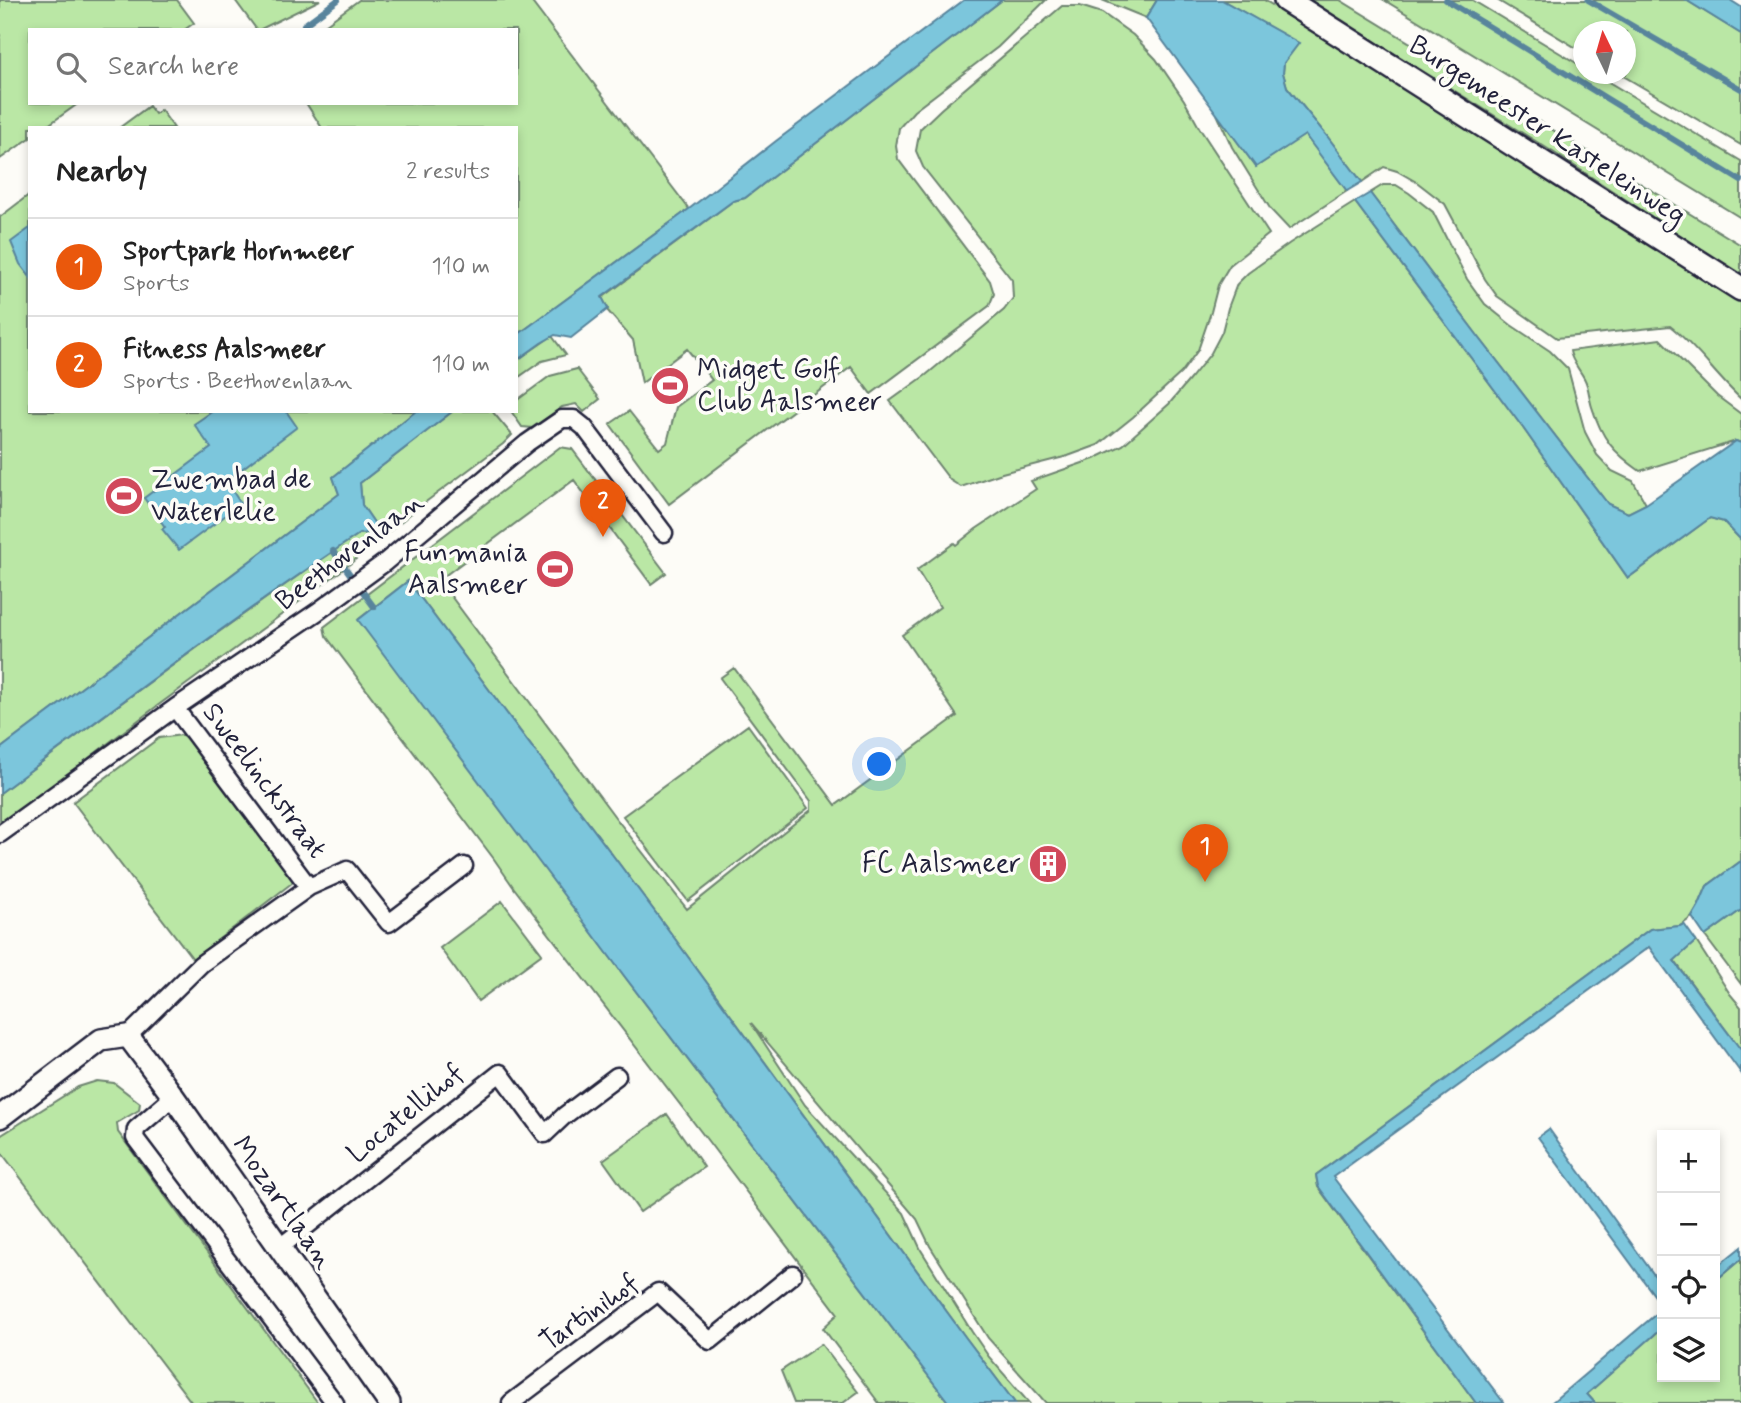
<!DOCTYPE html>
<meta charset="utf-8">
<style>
body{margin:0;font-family:Mynerve,sans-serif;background:#f2f2f2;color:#222}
.controls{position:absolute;right:21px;bottom:21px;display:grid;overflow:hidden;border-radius:0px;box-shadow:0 4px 10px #0003}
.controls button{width:63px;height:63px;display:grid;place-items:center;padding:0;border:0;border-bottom:2px solid #e0e0e0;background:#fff;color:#222;font:35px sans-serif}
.compass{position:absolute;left:1573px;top:21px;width:63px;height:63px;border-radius:50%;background:#fff;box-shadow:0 4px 10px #0003;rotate:355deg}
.you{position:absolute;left:880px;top:765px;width:24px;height:24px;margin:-18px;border:5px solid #fff;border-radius:50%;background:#1a73e8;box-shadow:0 0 0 10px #1a73e833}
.badge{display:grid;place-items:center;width:46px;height:46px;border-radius:50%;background:#ea580c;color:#fff;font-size:23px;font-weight:700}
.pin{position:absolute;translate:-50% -58px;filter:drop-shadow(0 2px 4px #0008)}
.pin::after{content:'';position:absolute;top:37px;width:24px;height:21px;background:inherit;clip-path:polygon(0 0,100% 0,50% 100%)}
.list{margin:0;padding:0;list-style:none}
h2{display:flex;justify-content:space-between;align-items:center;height:91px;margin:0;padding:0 28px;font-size:30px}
h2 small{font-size:23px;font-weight:400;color:#767676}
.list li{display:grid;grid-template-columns:46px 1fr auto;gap:21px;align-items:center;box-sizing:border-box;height:98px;padding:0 28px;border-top:2px solid #e0e0e0}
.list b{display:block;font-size:26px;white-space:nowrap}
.list p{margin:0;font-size:23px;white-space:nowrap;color:#767676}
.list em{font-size:23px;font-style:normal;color:#767676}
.icon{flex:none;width:38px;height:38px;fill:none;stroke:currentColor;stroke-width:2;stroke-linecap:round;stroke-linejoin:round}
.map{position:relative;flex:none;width:1741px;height:1403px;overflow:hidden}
.search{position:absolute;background:#fff;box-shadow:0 4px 10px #0003;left:28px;top:28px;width:490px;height:77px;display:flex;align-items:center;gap:18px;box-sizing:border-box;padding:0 24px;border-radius:0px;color:#767676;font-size:26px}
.panel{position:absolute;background:#fff;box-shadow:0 4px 10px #0003;left:28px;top:126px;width:490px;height:287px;border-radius:0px}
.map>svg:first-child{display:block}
.green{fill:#bae7a5;stroke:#6e8470;stroke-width:2}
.water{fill:#7cc6dc;stroke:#58849c;stroke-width:2}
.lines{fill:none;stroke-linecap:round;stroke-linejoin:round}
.stream{stroke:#58849c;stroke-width:6}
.minor-casing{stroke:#22223b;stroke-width:21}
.tertiary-casing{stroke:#22223b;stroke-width:26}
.secondary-casing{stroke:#22223b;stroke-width:28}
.minor{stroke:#fdfcf7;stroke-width:16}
.tertiary{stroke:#fdfcf7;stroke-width:21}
.secondary{stroke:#fdfcf7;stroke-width:23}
.labels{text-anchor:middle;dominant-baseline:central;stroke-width:7;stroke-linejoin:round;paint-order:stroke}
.street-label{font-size:28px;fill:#22223b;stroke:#fdfcf7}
.poi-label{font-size:28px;fill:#22223b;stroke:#fdfcf7;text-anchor:start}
</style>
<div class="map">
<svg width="1741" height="1403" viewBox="0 0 1741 1403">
<rect width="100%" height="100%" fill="#fdfcf7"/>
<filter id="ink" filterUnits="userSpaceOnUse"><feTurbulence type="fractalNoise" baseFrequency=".0143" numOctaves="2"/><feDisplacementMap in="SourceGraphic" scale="14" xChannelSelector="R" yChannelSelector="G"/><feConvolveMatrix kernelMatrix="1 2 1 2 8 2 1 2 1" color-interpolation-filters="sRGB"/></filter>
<g filter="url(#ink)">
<path class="green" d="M0 0H177L194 23 184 30H30V103H79L44 128H30V138L0 159Z
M235 0H320L259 30H257Z
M359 0H530L689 209 516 336V128H322L306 103H516V30H318Z
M1002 0H1046L998 47 914 111 899 128 896 146 898 159 990 281 994 294 989 306 871 394 851 367 669 504 610 424 629 411 659 449 667 443 676 407 712 380 687 349 642 383 633 340 607 310 608 308 602 298 733 201 745 198Z
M1102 0H1157L1146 18Z
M1222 0H1264L1465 124 1609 216 1741 302V399C1716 376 1697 347 1670 326L1557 338 1497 296 1485 279 1445 204 1418 183 1397 171 1384 167 1362 182 1327 136 1287 87 1283 73 1284 63 1298 43Z
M1308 0H1340L1741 245V275L1553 152Z
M1384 0H1472L1583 67 1584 74H1595L1741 161V218Z
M1497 0H1686L1741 34V145L1620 74H1626V32H1584L1583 52Z
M1062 6H1080L1102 13 1133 35 1156 59 1184 100 1200 129 1269 234 1230 265 1218 285 1211 312 1198 350 1181 373 1133 417 1098 445 1068 456 1002 473 961 487 950 480 890 401 926 375 1004 310 1013 298 1012 280 923 167 916 151 920 129 941 109Z
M149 106 155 114 161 110 174 128H119Z
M1217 114 1256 167 1305 134 1347 191 1289 229 1271 210 1232 147Z
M1383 185H1396L1409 193 1433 212 1467 279 1485 304 1511 325 1550 351 1568 369 1585 432 1597 455 1612 471 1633 481 1646 504 1628 513 1608 504 1478 336 1370 193Z
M30 194V411H416L333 477 339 494 0 749V217Z
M1355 202 1523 428 1628 578 1710 518 1724 522 1741 540V861L1707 886 1699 905 1692 917 1680 926 1650 929 1316 1175 1318 1187 1476 1403H1046L988 1338 930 1246 917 1219 751 1023 805 1105 904 1213 921 1250 972 1332 989 1357 1029 1403H1015L966 1338 667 928 408 581 359 619 625 977 949 1403H879L823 1328 838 1314 708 1141 514 888 494 859 326 636 324 627 560 447 572 449 666 573 651 584 574 480 439 580 615 817 687 909 811 810V801L720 678 734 668 836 805 957 716 902 635 940 607 917 570 954 543 956 545 976 529 1036 489 1031 481 1094 459 1123 445 1169 404 1191 378 1211 353 1222 332 1228 308 1237 284 1248 273 1290 243Z
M552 336 566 355 542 361 516 379V361Z
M1660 339 1717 396 1741 414V443L1736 441 1640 471C1613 452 1602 439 1592 407 1589 398 1589 388 1585 380 1581 371 1571 361 1570 351Z
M577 369 600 399 584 412 576 404 562 407 533 428 522 427 511 411H516V401L550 376Z
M453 411H492L512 435 503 444 415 510 345 568 153 709 0 826V793C118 705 236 617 359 534L369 533 377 527 362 505 360 483Z
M748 725 808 808 688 901 623 816Z
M182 735 195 745 295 875 292 883 193 959 73 802 159 738Z
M502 901 542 954 478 1001 440 948Z
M1741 910V984L1705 936Z
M1696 941 1730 994 1741 1007V1050L1674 960Z
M97 1081 114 1083 140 1103 139 1110 117 1123 118 1132 318 1403H192L1 1152 0 1136 78 1087Z
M667 1114 704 1167 640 1212 603 1160Z
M1741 1259V1403H1595L1587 1394 1662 1328V1377H1715V1281Z
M821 1344 858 1392 843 1403H794L781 1371Z"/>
<path class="water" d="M964 0H1002L745 198 733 201 602 297 608 309 571 338 555 335 541 343 516 361V336L689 209 776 141Z
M1157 0H1222L1299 43 1284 63 1283 73 1287 87 1327 136 1362 182 1347 191 1305 135 1256 167 1146 18Z
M1686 0H1730L1741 7V34Z
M1370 193 1478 336 1608 504 1628 513 1646 504 1736 441 1741 443V540L1724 522 1710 518 1628 578 1523 428 1355 202Z
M30 228V277L20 264 11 242Z
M213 411H286L297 427 226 481 241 504 179 550 162 529 165 527 144 498 211 448 194 424Z
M416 411H453L360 483 362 505 377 527 369 533 359 534C236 616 118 705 0 793V749L339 494 333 477Z
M408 581 667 928 966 1338 1015 1403H949L625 977 385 656 358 620Z
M1741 861V910L1705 936 1692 917 1699 905 1707 886Z
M1684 924 1696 941 1674 961 1741 1050V1073L1649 947 1333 1177 1504 1403H1476L1318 1186 1316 1175 1650 929 1680 926Z
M1549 1129 1662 1286V1295L1657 1299 1538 1137Z
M1741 1247V1259L1715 1281V1268Z
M1662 1309V1328L1587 1394 1595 1403H1551Z"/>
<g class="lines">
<path class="stream" d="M1446 0 1741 181
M1588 0 1741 89
M304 25 338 0
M333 551 374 607"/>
<g class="minor-casing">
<path id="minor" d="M175 708 309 887
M0 834 175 708 317 612 384 563 527 443 562 419H574L584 427 664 533
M128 1036 201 964 309 887 347 870 389 923 464 866
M173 1097 136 1129 135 1138 335 1403
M279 1248 500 1073 545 1134 564 1116 617 1076
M511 1403 658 1292 710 1341 793 1274"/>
</g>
<g class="tertiary-casing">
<path id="tertiary" d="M0 1117 101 1040 128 1036 170 1092 389 1403"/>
</g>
<g class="secondary-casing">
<path id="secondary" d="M1286 0 1741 289"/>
</g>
<use href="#minor" class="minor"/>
<use href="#tertiary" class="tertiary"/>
<use href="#secondary" class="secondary"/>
</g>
</g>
<defs>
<g id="stadium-disc" transform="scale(2.0125)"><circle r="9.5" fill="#d1495b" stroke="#fdfcf7"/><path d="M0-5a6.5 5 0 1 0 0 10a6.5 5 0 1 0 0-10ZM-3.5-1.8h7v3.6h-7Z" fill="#fff"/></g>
<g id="building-disc" transform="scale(2.0125)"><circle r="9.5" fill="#d1495b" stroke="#fdfcf7"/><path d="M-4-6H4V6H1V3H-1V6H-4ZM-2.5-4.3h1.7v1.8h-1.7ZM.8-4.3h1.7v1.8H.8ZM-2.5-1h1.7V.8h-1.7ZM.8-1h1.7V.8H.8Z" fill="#fff"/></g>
</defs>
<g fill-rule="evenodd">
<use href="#stadium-disc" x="670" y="386"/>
<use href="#stadium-disc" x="124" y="496"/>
<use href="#stadium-disc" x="555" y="569"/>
<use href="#building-disc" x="1048" y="864"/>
</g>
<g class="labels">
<g class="street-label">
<text transform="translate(1547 131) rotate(33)">Burgemeester Kasteleinweg</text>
<text transform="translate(350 552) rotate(-37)">Beethovenlaan</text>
<text transform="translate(264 781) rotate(53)">Sweelinckstraat</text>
<text transform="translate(406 1114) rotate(-39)">Locatellihof</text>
<text transform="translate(282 1203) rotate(55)">Mozartlaan</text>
<text transform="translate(590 1313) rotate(-35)">Tartinihof</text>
</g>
<g class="poi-label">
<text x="697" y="370">Midget Golf<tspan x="697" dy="32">Club Aalsmeer</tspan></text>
<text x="151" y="480">Zwembad de<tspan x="151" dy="32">Waterlelie</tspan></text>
<text x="528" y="553" text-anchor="end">Funmania<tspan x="528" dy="32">Aalsmeer</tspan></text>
<text x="1021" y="864" text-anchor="end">FC Aalsmeer</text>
</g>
</g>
</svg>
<div class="controls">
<button>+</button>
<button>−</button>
<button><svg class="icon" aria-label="locate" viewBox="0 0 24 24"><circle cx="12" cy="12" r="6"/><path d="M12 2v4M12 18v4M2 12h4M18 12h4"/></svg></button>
<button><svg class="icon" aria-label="layers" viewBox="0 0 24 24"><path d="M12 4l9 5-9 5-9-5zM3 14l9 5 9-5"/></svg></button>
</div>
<svg class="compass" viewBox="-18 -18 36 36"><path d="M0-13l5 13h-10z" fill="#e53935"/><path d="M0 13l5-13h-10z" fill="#767676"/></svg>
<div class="you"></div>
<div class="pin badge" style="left:1205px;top:882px">1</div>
<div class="pin badge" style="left:603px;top:537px">2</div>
<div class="search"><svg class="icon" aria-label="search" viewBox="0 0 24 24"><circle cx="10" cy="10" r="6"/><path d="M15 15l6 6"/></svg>Search here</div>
<section class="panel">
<h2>Nearby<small>2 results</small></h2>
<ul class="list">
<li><span class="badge">1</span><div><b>Sportpark Hornmeer</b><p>Sports</p></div><em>110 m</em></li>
<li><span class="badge">2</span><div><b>Fitness Aalsmeer</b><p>Sports · Beethovenlaan</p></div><em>110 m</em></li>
</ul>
</section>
</div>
